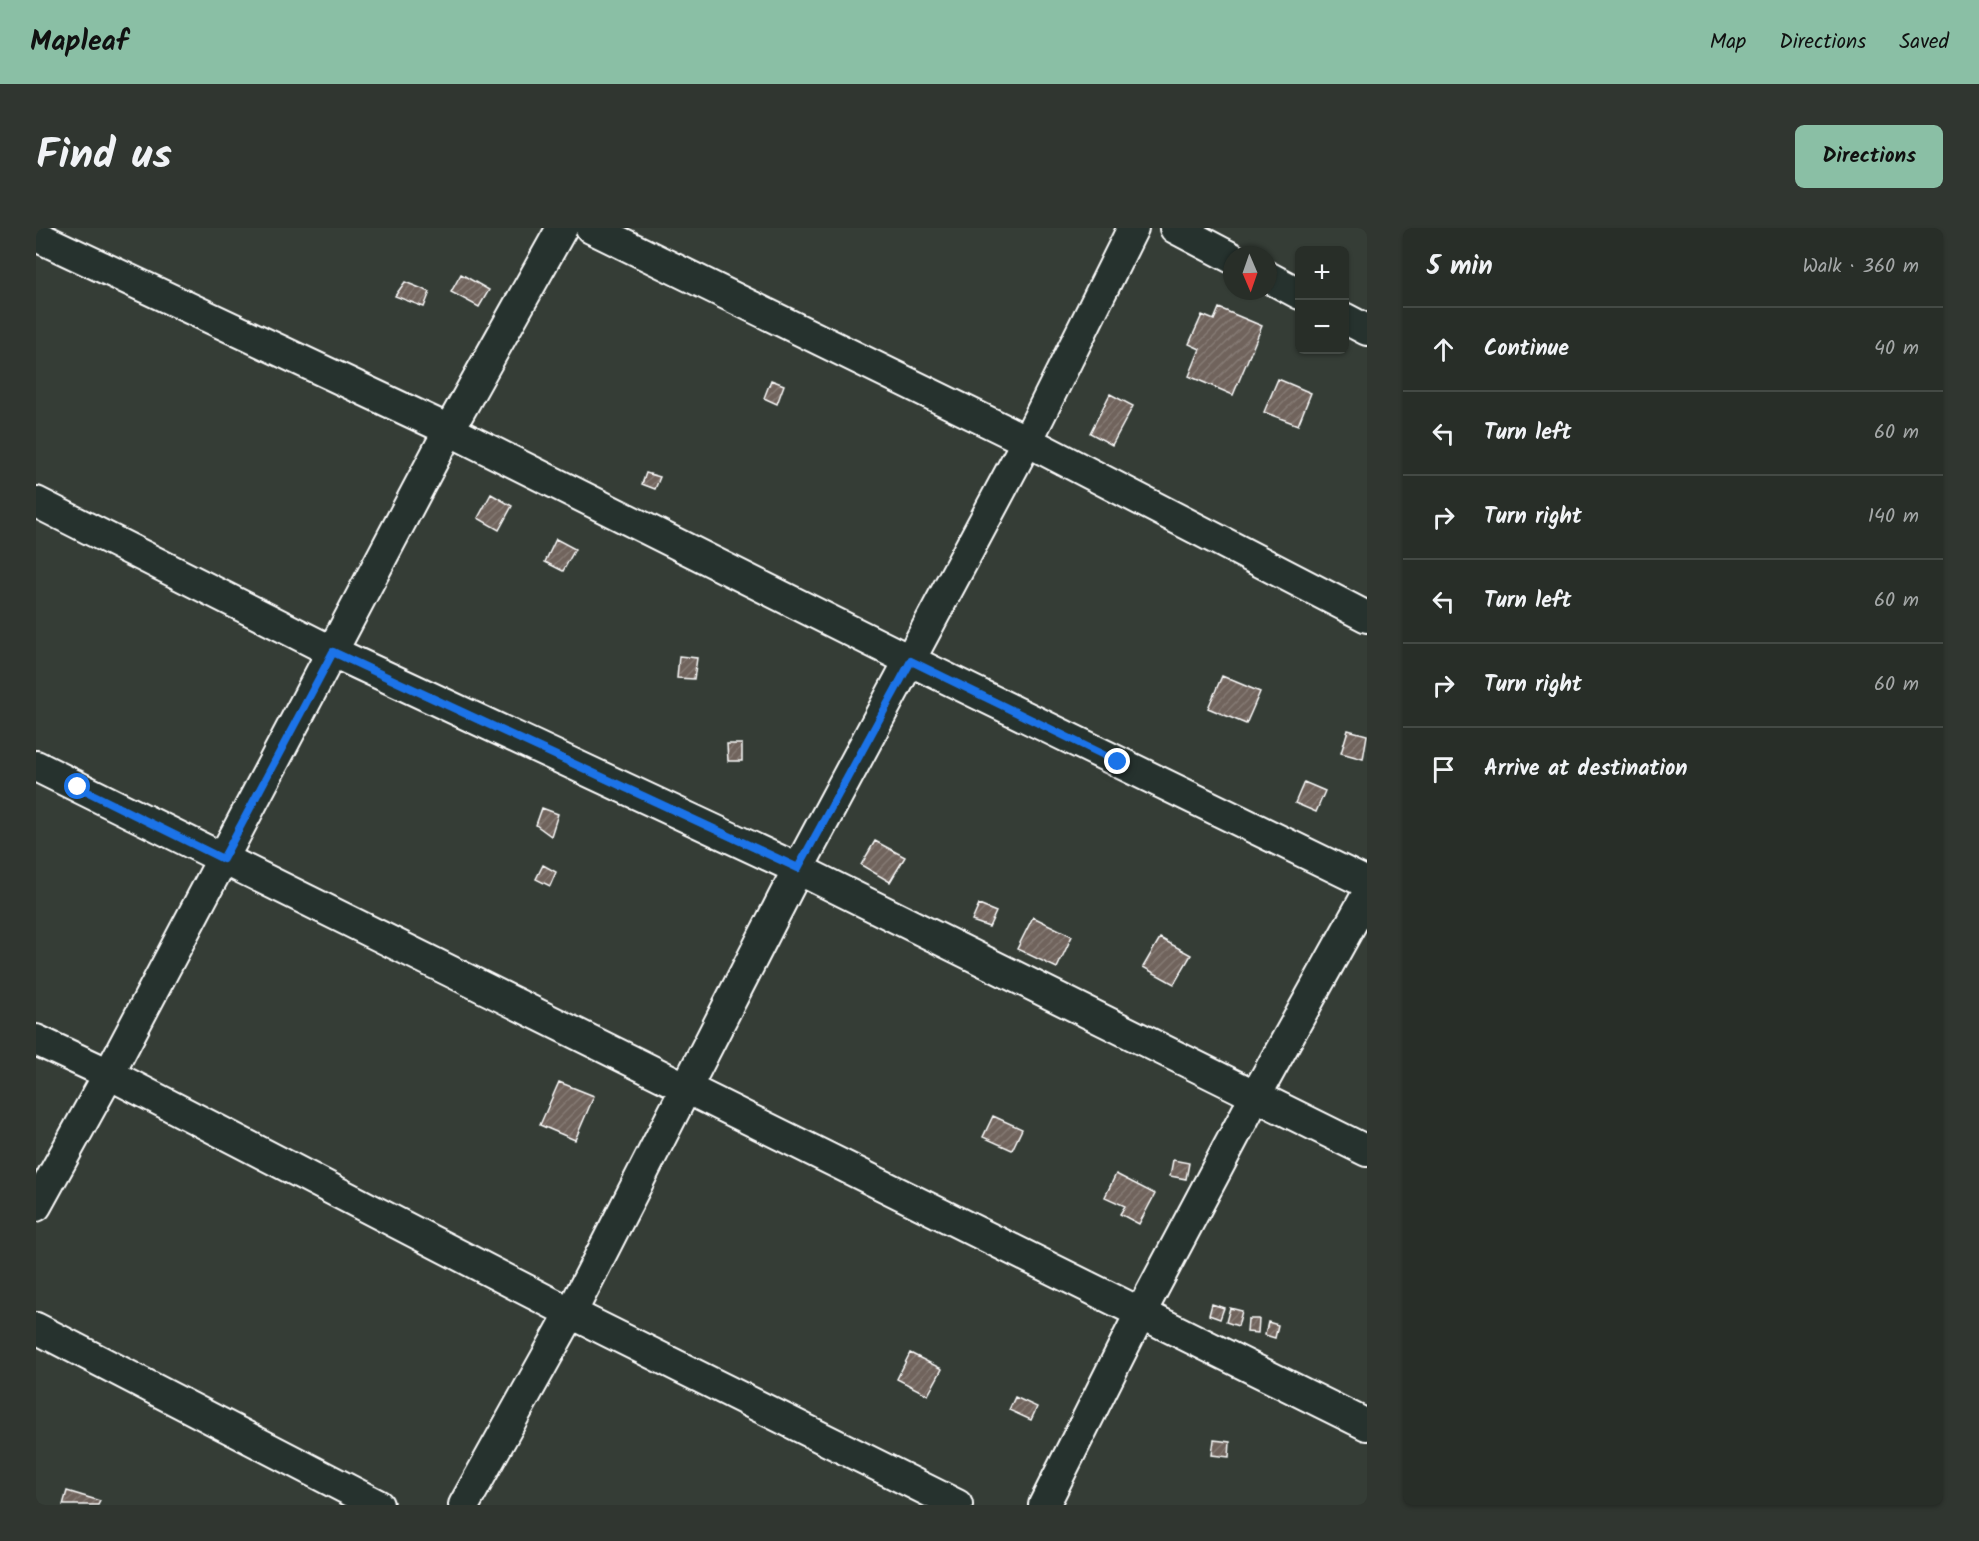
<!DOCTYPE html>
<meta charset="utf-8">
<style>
body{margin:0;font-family:Kalam,sans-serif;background:#303630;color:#f1f3f6}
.controls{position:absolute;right:18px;top:18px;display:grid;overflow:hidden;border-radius:9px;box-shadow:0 2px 4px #0004}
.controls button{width:54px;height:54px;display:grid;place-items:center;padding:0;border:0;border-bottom:2px solid #444a45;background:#282e28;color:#f1f3f6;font:30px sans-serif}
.compass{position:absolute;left:1187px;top:18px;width:54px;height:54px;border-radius:50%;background:#282e28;box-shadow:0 2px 4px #0004;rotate:178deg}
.stop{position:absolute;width:18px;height:18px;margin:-14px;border:4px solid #1a73e8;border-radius:50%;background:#fff}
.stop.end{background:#1a73e8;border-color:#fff;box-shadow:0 2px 6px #0008}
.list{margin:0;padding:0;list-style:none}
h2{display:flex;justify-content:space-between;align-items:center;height:78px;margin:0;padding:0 24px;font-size:26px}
h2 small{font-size:20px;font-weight:400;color:#a5a8a8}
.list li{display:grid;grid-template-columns:39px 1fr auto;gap:18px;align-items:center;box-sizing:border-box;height:84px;padding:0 24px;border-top:2px solid #444a45}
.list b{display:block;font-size:22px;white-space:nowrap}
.list em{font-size:20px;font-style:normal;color:#a5a8a8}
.icon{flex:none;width:33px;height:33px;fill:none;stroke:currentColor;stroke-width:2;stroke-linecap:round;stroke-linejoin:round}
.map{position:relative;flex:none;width:1331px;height:1277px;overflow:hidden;border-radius:9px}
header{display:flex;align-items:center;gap:36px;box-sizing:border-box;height:84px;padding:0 30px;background:#8abfa5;color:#111}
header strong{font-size:28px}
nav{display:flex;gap:33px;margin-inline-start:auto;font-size:21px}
.intro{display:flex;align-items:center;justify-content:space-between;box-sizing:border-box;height:144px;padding:0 36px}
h1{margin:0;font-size:42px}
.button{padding:15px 27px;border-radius:9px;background:#8abfa5;color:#111;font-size:21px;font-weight:700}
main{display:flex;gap:36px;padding:0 36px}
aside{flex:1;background:#282e28;border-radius:9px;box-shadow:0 2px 4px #0004}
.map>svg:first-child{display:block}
.building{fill:url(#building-hatch);stroke:#fff;stroke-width:1.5}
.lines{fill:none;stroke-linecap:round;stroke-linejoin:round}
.minor-casing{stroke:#fff;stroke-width:34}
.minor{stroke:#26332d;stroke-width:30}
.route{stroke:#1a73e8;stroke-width:8}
</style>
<header>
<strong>Mapleaf</strong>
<nav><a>Map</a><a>Directions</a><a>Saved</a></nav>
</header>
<div class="intro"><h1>Find us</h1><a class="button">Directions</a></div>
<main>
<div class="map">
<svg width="1331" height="1277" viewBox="0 0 1331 1277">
<defs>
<pattern id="building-hatch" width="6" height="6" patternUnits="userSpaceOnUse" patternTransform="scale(1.5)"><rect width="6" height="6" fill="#6f635b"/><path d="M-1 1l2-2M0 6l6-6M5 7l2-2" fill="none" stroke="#857a74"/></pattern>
</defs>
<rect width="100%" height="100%" fill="#353d36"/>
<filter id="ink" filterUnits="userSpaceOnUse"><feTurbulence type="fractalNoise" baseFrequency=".0167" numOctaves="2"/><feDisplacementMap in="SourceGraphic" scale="12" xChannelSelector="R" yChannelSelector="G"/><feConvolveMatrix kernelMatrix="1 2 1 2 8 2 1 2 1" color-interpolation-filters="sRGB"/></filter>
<g filter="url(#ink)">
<path class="building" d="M425 46 453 62 443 79 415 64Z
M369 54 394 64 388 79 359 68Z
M1183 80 1226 98 1197 167 1153 148 1164 121 1153 116 1166 87 1178 92Z
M1242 151 1275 165 1262 197 1228 184Z
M735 152 748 157 741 176 728 170Z
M1074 166 1097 178 1076 217 1054 205Z
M610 245 624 249 619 261 606 256Z
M455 266 476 278 463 302 442 290Z
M520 311 539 321 527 343 509 334Z
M643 428 661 430 658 451 641 450Z
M1186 448 1224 464 1210 496 1172 480Z
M1312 502 1331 507 1327 531 1305 525Z
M691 516H706V533H692Z
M1268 554 1289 563 1280 584 1259 575Z
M506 580 522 586 515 608 500 597Z
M839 613 869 629 854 654 825 637Z
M507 637 520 644 514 658 500 651Z
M943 677 960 684 953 699 936 693Z
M997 689 1036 708 1021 740 981 721Z
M1124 710 1155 727 1138 756 1107 739Z
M523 854 558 868 539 912 504 897Z
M957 888 986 901 976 922 947 909Z
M1137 932 1153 935 1150 951 1134 948Z
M1080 946 1119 966 1103 996 1084 986 1089 978 1069 969Z
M1176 1076 1188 1080 1184 1091 1173 1087Z
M1194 1080 1206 1083 1202 1098 1190 1094Z
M1212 1091H1223L1222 1105 1211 1104Z
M1232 1094 1242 1097 1239 1110 1229 1107Z
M874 1125 906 1141 892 1167 861 1151Z
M979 1169 1001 1179 995 1192 973 1182Z
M1178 1212 1194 1214 1193 1229 1176 1227Z
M31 1263 64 1273 62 1277H27Z"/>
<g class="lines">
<g class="minor-casing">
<path id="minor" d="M555 0 991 213 1331 389
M1139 0 1196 30
M0 8 413 202 875 433 1331 655
M1232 49 1264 66
M1308 90 1331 102
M0 274 297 424 762 641 1331 923
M0 538 1331 1197
M0 812 73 846 535 1085 921 1277
M0 978 73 846 413 202 526 0
M0 1100 342 1277
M428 1277 535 1085 762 641 991 213 1097 0
M1008 1277 1105 1084 1220 867 1331 667"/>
</g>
<use href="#minor" class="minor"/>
</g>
</g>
<g class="lines" filter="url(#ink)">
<path class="route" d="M42 559 187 631 297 424 762 640 875 433 1082 534"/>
</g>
</svg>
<div class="controls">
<button>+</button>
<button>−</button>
</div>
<svg class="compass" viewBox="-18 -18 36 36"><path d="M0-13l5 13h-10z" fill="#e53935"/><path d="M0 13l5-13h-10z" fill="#a5a8a8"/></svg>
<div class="stop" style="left:42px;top:559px"></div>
<div class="stop end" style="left:1082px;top:534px"></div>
</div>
<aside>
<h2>5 min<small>Walk · 360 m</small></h2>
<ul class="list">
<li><svg class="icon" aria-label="ahead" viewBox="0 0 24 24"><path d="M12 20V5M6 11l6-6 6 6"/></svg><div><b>Continue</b></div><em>40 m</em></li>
<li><svg class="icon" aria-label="left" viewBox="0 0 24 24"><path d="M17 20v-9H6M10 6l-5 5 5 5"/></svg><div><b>Turn left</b></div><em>60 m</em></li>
<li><svg class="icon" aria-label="right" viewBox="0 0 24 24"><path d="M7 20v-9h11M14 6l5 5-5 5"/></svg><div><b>Turn right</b></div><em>140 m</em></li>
<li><svg class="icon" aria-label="left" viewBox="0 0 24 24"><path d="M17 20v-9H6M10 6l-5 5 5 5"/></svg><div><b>Turn left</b></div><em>60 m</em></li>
<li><svg class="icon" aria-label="right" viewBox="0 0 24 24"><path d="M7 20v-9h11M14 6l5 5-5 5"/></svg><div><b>Turn right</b></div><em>60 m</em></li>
<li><svg class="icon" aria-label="arrive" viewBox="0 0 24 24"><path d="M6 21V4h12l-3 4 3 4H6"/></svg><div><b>Arrive at destination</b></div></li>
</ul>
</aside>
</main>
